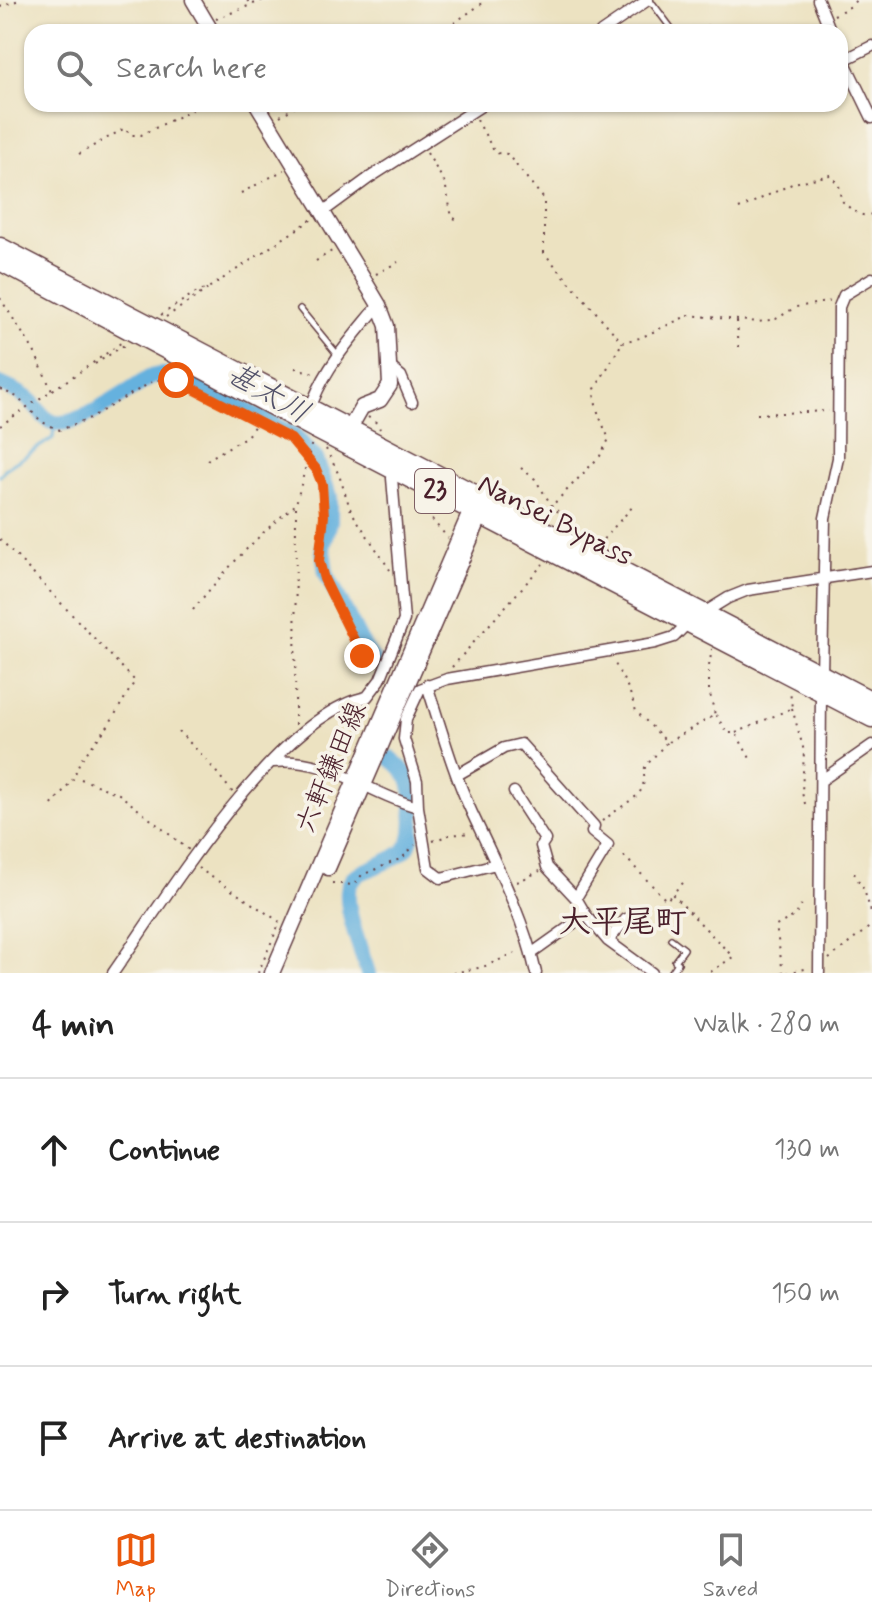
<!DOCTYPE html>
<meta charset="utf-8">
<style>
body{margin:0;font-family:Mynerve,"Klee One",sans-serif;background:#f2f2f2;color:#222}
.stop{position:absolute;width:24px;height:24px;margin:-18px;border:6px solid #ea580c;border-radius:50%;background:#fff}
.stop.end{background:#ea580c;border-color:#fff;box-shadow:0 2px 8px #0008}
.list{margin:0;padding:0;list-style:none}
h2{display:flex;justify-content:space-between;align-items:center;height:104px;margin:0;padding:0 32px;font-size:34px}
h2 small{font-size:26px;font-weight:400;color:#767676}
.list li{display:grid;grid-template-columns:52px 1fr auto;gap:24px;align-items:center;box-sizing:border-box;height:144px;padding:0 32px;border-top:2px solid #e0e0e0}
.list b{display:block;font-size:30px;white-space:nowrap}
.list em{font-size:26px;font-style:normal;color:#767676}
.icon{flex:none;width:44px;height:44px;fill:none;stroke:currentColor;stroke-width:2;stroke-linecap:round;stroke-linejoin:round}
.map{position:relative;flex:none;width:872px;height:973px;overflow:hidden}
.search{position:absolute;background:#fff;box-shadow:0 2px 6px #0004;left:24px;right:24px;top:24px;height:88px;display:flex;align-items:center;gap:20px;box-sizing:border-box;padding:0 28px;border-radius:24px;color:#767676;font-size:30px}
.sheet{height:536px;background:#fff}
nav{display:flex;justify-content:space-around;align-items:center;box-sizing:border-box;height:112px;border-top:2px solid #e0e0e0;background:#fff;font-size:22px;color:#767676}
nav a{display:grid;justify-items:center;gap:4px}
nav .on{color:#ea580c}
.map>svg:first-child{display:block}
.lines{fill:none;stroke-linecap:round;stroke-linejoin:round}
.stream{stroke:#65b1de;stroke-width:3}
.river{stroke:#65b1de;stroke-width:16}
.service-casing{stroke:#623c42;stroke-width:8}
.minor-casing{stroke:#623c42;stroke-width:13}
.secondary-casing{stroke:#623c42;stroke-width:17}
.trunk-casing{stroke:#623c42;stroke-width:21}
.path{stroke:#623c42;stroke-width:2;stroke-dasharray:2 6;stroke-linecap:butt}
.service{stroke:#fff;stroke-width:5}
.minor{stroke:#fff;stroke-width:10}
.secondary{stroke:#fff;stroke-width:14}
.trunk{stroke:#fff;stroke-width:18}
.route{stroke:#ea580c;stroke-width:10}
.labels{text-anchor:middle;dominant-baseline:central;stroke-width:7;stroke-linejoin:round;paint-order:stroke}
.shield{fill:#f7f3e8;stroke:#7e5f64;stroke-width:2}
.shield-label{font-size:26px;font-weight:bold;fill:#4a1f2b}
.street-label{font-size:28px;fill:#4a1f2b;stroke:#f7f3e8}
.water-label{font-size:30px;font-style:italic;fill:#53526a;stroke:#f7f3e8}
.quarter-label{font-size:32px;font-weight:bold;fill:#4a1f2b;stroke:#f7f3e8}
</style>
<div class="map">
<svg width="872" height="973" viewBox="0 0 872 973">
<rect width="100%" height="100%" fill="#f7f3e8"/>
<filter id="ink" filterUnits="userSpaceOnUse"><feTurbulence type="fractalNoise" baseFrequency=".0125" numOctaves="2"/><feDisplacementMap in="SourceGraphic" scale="16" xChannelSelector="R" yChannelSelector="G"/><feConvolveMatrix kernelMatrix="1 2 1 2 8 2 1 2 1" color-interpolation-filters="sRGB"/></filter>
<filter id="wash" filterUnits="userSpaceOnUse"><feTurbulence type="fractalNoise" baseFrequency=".006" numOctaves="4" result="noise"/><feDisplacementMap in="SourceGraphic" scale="32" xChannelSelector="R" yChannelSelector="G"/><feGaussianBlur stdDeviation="1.8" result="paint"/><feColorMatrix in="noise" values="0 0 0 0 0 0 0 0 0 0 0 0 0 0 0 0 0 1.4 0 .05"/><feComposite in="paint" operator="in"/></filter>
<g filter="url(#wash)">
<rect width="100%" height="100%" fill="#ece2c1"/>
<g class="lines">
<path class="stream" d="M0 476 5 469 53 438 54 424"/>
<path class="river" d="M0 384C9 388 20 392 28 399 36 405 41 416 50 421 72 433 130 389 151 377L159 375H178L294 435 316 459 330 497V521L323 548 326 573 361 642 373 660
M368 973C362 953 341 901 350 883 354 875 362 872 370 869 411 850 413 852 413 806 413 783 409 773 391 759"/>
</g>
</g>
<g filter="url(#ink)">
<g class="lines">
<g class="service-casing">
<path id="service" d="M647 1 653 4 674 32
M703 32 707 29
M300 309 337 354
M671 973 678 963 675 961 684 949 671 939"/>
</g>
<g class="minor-casing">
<path id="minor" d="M818 0 831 32
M601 32 648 0
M840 52 872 118
M844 60 872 46
M324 211 369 178 484 104
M389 366 401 376 412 402
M313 401C329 362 353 337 379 305
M822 675 825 518 838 458 839 307 844 295 872 278
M427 685C441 728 453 772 472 813 496 864 524 918 536 973
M273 762C333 757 364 793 418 807L428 868 441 878 496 864
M457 775 504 748 521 744 594 826 592 832 608 845 576 898
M822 780 872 745
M514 792 545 840 541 846 547 867 576 898 586 915 531 954
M418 807 417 781 404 739 406 719 420 689 447 679 655 643 674 637 689 622 728 598 748 590 872 571
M586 915 608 941 652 973
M608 941 626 919
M113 973C165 899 278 714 367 697L380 680 404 620 392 478
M819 973 821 691"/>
</g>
<g class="secondary-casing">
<path id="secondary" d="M193 0 212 32
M257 104 364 280 379 305 387 326 390 385 380 400 362 407 346 435
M328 868 485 506
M272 973 474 503"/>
</g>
<g class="trunk-casing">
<path id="trunk" d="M0 247 872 701
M0 261 315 429 872 718"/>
</g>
<path class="path" d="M247 2 250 0
M0 7 19 0
M834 15 851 6 856 0
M216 19 263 0
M441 32 487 0
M280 116 300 104
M477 120 495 153 507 154 544 199V253L622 342 640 338 689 315 758 322 776 319 796 307 833 301
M427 153 445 183 452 217 461 222
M79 154 125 128 130 135H141L204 104
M241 193 284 170
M739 209 794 183 830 175 839 185 841 200C850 208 859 219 872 214
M316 261 332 251
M376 274 398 262
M0 298 34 351 52 391
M161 315 193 294 212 286 314 218
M166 317 208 289
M737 321 739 351
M95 364 126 344
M295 368 315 373
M168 378 171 365
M0 389 17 397 42 422 60 430 90 418 155 380H176L291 439 316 469 322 484 324 516 319 561 324 579 362 656 374 665
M757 414 829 411
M368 417 377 423 380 429
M0 426C40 397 82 372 122 342
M326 449 339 475 351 511 390 570
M207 460 247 436 261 417
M521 468 535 479 552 506 582 534
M428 504 433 521 448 538
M544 514 600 456 609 439C602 422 593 406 595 389L622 343
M0 539 135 681 108 726 80 761 73 779 51 806
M598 545 635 504
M193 610C224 571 257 536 295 505
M452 667 543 564
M792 708 804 751 802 793 806 807
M716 715 727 733H736L751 760
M295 725 296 504 312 442
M178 731 205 758 233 793
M736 733 792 708 790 691
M668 742 715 715 709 690V666L712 649
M81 779 119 794 189 850
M602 821 638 795 643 787 645 767 667 742 636 711 629 690 614 662
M433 841 449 835 470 833
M624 856 666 900 672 895
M198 868 280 922 258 973
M854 873 864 890 872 915
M517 882 540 871
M332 883 353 885 362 875 402 858 415 845
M683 883 672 894 733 957 709 973
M829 959 872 925
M453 973 483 967 520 951
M783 973 776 926 796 915 803 902
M787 973 809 968"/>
<use href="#service" class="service"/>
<use href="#minor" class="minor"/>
<use href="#secondary" class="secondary"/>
<use href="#trunk" class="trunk"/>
</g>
</g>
<g class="lines" filter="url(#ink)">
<path class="route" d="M176 380 291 439 316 469 322 484 324 516 319 561 324 579 362 656"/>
</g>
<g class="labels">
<rect class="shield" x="415" y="469" width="40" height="44" rx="6"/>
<g class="shield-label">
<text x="435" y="491">23</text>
</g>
<g class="street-label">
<text transform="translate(555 521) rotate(27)">Nansei Bypass</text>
<text transform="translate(332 768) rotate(-67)">六軒鎌田線</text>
</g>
<g class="water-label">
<text transform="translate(268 394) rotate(30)">甚太川</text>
</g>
<g class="quarter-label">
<text x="623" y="923">大平尾町</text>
</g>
</g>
</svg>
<div class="stop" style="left:176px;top:380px"></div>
<div class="stop end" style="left:362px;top:656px"></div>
<div class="search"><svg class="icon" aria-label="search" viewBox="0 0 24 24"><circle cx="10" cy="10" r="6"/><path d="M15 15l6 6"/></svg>Search here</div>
</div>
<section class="sheet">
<h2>4 min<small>Walk · 280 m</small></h2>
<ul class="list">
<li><svg class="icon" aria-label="ahead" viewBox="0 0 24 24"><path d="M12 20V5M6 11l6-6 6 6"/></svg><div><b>Continue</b></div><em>130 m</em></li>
<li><svg class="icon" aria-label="right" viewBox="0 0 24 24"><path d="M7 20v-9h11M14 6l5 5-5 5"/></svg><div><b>Turn right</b></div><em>150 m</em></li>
<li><svg class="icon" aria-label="arrive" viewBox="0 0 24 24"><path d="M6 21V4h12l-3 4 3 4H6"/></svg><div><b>Arrive at destination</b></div></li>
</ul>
</section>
<nav>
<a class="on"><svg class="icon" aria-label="map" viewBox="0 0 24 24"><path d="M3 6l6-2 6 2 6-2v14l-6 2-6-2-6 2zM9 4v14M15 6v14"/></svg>Map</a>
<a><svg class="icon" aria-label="directions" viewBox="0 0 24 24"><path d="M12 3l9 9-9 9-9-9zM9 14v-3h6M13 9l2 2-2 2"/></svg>Directions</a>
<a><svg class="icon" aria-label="saved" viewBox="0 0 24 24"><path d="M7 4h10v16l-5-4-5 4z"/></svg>Saved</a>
</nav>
